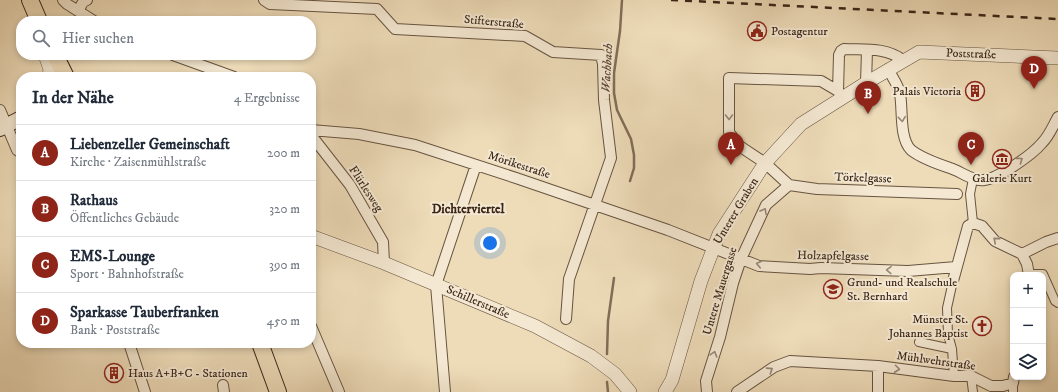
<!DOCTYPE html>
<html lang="de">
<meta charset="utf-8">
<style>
body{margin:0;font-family:"IM FELL DW Pica",serif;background:#f6f6f7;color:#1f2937}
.controls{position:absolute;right:12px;bottom:12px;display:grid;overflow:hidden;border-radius:8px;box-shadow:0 2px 6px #0003}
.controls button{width:36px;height:36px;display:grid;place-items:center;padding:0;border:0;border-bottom:1px solid #e0e1e3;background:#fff;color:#1f2937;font:20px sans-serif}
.you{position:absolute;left:490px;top:243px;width:14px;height:14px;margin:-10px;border:3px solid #fff;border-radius:50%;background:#1a73e8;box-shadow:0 0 0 6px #1a73e833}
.badge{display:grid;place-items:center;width:26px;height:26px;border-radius:50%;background:#8f2418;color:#fff;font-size:13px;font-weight:700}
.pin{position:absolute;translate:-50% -33px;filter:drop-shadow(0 1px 2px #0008)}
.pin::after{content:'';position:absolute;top:21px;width:14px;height:12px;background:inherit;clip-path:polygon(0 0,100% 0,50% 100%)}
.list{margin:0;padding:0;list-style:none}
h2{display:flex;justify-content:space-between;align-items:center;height:52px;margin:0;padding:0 16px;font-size:17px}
h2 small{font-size:13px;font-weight:400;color:#747a83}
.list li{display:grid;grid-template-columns:26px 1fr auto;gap:12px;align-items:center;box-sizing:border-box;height:56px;padding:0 16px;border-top:1px solid #e0e1e3}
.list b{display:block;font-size:15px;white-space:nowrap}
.list p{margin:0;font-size:13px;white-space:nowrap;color:#747a83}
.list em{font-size:13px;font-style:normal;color:#747a83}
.icon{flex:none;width:22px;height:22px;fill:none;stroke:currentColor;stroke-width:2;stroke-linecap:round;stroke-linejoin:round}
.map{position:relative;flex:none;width:1058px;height:392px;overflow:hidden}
.search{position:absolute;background:#fff;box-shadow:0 2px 6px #0003;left:16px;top:16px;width:300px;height:44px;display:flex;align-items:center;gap:10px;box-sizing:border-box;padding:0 14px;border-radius:16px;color:#747a83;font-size:15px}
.panel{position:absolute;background:#fff;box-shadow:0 2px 6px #0003;left:16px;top:72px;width:300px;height:276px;border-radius:16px}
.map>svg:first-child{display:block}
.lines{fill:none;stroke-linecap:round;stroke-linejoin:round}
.stream{stroke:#816e59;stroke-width:2.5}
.pedestrian-casing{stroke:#675441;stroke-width:10}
.minor-casing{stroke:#675441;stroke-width:12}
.tertiary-casing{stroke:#675441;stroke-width:14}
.secondary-casing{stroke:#3a2619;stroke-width:16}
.primary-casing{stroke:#3a2619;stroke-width:18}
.pedestrian{stroke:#f4e8d2;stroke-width:8}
.minor{stroke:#f4e8d2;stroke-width:10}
.tertiary{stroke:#f4e8d2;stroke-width:13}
.secondary{stroke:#f4e8d2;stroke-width:14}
.primary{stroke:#eedcb9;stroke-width:16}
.rail{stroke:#3a2619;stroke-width:2.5;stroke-dasharray:7 7;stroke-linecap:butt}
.oneway{stroke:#978776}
.labels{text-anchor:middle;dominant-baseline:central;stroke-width:4;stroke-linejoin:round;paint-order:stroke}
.street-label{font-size:12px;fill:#3a2619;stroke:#f4e8d2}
.poi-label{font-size:12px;fill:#3a2619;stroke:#f4e8d2;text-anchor:start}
.water-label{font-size:13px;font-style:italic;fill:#5e4a39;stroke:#f4e8d2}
.neighbourhood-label{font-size:13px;font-weight:bold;fill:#3a2619;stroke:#f4e8d2}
</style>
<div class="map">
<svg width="1058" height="392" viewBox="0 0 1058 392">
<rect width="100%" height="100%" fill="#eedcb9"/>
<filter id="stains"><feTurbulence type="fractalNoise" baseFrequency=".005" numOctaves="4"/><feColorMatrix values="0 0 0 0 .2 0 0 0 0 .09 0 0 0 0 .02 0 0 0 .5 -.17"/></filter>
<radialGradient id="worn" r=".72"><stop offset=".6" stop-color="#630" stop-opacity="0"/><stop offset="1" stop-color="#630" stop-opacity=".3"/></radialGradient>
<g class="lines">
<path class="stream" d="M622 0 620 31 614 73V93L617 110 631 139 634 155V168L630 181
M607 354 608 321 614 278
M607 382 608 392"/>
<g class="pedestrian-casing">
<path id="pedestrian" d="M973 223 970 194 973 179
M1029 274H1043L1055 301 1058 303
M953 281 947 308 948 334 952 349 954 376
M919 342 952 349
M971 376 973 392
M1013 392V383"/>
</g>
<g class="minor-casing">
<path id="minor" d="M63 0 67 4 94 21
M264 0 270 4 377 9 395 29 525 36 553 52 601 55 603 64 604 100 611 158 569 279 566 319
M78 11 83 2 87 0
M173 55 234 77
M888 69C892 77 899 86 900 94 903 109 899 138 911 150 921 158 938 164 950 168 960 171 974 182 984 180 999 178 1032 155 1042 143 1049 136 1053 126 1058 117
M866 83 867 50
M838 91 839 55 841 51 844 49C866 50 885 47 903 60
M842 97 838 91 821 81 729 78V132L738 145 765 163 789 185 817 189 957 194
M0 110 17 150 21 153
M311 130 359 134 415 145 516 178 668 230 759 266 810 269 821 268 908 271 956 267
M311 135 350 185 383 242 384 263
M1022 254 1046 242 1058 238
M1022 254 1027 264 1029 275
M953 281 968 226 973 223 982 226 995 241 1022 254
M311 326 339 392
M129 343 145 392
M223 385 224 392
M445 392 436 285 476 165
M707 392 706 381 720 337 733 283 741 259 766 205 789 185
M737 392 774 367 790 361 878 366 954 376H971L991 386H1003L1013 383 1014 377
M878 392V366"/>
</g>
<g class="tertiary-casing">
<path id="tertiary" d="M45 55 50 69 49 77
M311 236 384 263 535 326 591 356 615 374 630 392
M665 392 672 380 701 281 719 234 765 163 801 124 866 83 919 52 1058 58"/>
</g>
<g class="secondary-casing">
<path id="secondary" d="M0 129 21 118"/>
</g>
<g class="primary-casing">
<path id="primary" d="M30 0 39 21
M55 55 66 77
M260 343 278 392"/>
</g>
<use href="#pedestrian" class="pedestrian"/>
<use href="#minor" class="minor"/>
<use href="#tertiary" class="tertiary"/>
<use href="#secondary" class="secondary"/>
<use href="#primary" class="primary"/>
<path class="rail" d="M671 0 1058 19"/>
</g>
<defs><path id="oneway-chevron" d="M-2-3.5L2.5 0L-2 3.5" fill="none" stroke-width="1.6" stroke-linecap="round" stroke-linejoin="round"/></defs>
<g class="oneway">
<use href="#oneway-chevron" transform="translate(729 117) rotate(90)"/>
<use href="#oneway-chevron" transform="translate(902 119) rotate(84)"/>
<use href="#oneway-chevron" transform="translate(1020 160) rotate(-36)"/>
<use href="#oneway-chevron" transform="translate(764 211) rotate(-61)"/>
<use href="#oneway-chevron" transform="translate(996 240) rotate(-140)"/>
<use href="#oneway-chevron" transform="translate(759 264) rotate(-167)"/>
<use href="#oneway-chevron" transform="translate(889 270) rotate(-178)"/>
<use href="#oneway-chevron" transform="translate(714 354) rotate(-73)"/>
<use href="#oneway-chevron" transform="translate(897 369) rotate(7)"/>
<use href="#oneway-chevron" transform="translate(770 370) rotate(-33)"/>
</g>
<defs>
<g id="civic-ring" transform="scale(1)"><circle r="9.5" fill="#f4e8d2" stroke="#8f2418" stroke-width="1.5"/><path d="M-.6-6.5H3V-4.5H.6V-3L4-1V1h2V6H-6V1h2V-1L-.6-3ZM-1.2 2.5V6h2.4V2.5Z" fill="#8f2418"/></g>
<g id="building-ring" transform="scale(1)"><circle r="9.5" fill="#f4e8d2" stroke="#8f2418" stroke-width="1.5"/><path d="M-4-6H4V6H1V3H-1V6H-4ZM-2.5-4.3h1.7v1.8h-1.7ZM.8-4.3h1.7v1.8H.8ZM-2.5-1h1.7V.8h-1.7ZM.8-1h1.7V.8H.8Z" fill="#8f2418"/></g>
<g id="museum-ring" transform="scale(1)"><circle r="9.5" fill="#f4e8d2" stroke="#8f2418" stroke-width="1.5"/><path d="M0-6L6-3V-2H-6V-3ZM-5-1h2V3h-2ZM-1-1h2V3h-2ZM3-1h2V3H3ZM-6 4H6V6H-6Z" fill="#8f2418"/></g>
<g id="school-ring" transform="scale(1)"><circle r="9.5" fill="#f4e8d2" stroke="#8f2418" stroke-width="1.5"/><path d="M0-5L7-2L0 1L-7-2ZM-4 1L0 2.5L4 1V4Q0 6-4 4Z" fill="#8f2418"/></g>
<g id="church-ring" transform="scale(1)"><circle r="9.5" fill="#f4e8d2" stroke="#8f2418" stroke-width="1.5"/><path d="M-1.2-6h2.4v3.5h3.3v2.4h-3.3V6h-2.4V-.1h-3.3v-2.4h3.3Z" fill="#8f2418"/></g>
</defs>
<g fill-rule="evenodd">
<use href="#civic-ring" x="757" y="31"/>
<use href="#building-ring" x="975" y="91"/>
<use href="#museum-ring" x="1002" y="159"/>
<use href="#school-ring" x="833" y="289"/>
<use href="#church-ring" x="982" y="326"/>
<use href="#building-ring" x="114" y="373"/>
</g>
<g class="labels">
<g class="street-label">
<text transform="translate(494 22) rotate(5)">Stifterstraße</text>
<text transform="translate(971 54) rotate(2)">Poststraße</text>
<text transform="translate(519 165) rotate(18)">Mörikestraße</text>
<text transform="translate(863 178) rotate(2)">Törkelgasse</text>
<text transform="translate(366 189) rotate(57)">Flürlesweg</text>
<text transform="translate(736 211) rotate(-59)">Unterer Graben</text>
<text transform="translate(833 256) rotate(1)">Holzapfelgasse</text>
<text transform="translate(720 291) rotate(-73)">Untere Mauergasse</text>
<text transform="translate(478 302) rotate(23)">Schillerstraße</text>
<text transform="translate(936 361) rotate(8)">Mühlwehrstraße</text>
</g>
<g class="poi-label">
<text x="771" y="31">Postagentur</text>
<text x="961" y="91" text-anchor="end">Palais Victoria</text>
<text x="1002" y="178" text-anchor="middle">Galerie Kurt</text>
<text x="847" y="282">Grund- und Realschule<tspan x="847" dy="14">St. Bernhard</tspan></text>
<text x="968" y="319" text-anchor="end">Münster St.<tspan x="968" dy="14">Johannes Baptist</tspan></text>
<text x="128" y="373">Haus A+B+C - Stationen</text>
</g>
<g class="water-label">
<text transform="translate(607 68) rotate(-87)">Wachbach</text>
</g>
<g class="neighbourhood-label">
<text x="468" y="209">Dichterviertel</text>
</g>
</g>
<rect width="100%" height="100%" filter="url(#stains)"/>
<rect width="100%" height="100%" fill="url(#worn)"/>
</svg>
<div class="controls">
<button>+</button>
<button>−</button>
<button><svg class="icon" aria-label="layers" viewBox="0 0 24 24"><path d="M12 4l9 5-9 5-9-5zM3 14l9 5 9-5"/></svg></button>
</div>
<div class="you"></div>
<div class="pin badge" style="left:731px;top:165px">A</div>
<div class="pin badge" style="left:868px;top:114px">B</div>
<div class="pin badge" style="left:971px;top:165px">C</div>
<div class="pin badge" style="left:1034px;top:89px">D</div>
<div class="search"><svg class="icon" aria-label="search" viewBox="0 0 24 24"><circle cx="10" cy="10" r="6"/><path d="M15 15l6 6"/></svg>Hier suchen</div>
<section class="panel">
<h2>In der Nähe<small>4 Ergebnisse</small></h2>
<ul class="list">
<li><span class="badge">A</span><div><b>Liebenzeller Gemeinschaft</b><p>Kirche · Zaisenmühlstraße</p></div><em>200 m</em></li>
<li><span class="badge">B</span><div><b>Rathaus</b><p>Öffentliches Gebäude</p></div><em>320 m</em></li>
<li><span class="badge">C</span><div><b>EMS-Lounge</b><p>Sport · Bahnhofstraße</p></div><em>390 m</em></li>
<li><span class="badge">D</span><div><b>Sparkasse Tauberfranken</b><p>Bank · Poststraße</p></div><em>450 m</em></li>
</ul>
</section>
</div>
